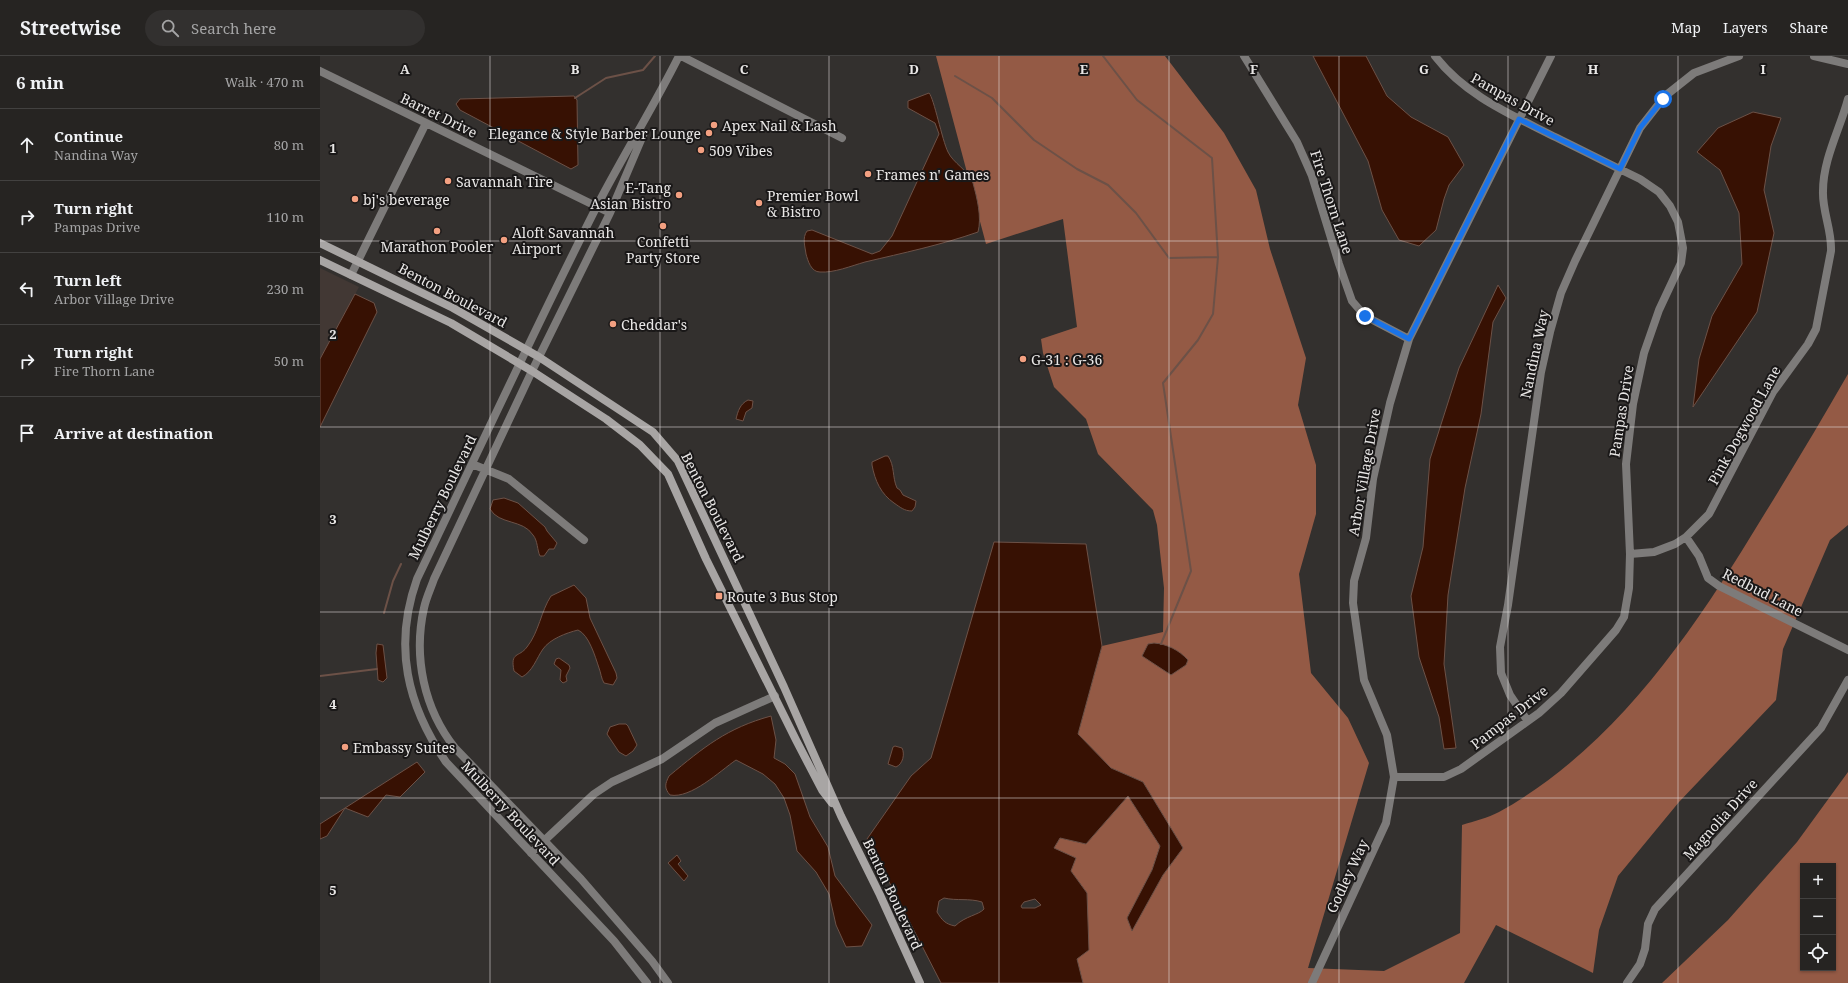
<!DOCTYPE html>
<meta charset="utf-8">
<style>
body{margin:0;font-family:"Noto Serif",serif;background:#32302f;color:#f1f3f6}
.controls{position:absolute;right:12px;bottom:12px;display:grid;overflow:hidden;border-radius:0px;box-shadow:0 1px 3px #0004}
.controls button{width:36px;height:36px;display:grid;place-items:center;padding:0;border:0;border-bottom:1px solid #424140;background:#262422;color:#f1f3f6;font:20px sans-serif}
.stop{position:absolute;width:12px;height:12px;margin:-9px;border:3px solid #1a73e8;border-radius:50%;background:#fff}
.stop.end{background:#1a73e8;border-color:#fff;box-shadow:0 1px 4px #0008}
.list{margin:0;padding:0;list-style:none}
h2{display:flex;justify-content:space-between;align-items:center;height:52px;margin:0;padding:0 16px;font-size:17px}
h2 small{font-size:13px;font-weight:400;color:#a4a4a5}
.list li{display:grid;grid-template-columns:26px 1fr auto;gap:12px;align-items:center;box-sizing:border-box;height:72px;padding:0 16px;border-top:1px solid #424140}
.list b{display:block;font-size:15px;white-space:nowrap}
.list p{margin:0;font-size:13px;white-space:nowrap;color:#a4a4a5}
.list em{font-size:13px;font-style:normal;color:#a4a4a5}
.icon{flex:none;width:22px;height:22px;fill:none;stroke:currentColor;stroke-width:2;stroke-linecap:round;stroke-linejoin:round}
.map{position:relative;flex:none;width:1528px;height:927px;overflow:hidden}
header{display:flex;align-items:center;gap:24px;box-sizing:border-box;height:56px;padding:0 20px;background:#262422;border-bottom:1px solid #424140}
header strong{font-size:19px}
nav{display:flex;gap:22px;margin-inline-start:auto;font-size:14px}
.search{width:280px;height:36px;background:#32302f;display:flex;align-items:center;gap:10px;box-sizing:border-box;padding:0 14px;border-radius:22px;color:#a4a4a5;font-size:15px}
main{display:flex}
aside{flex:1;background:#262422}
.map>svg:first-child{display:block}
.built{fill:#423834}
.forest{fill:#945a45;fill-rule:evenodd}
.water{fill:#371103;stroke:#6c5147;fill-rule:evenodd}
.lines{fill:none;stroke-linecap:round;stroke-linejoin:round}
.stream{stroke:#6c5147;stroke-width:2}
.street{stroke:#7d7b7a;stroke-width:8}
.secondary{stroke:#a8a5a4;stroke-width:8}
.route{stroke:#1a73e8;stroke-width:5}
.grid{fill:none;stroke:#e9e7e6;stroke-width:1;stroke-opacity:0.55}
.poi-dot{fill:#f3a081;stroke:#1a1818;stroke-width:1.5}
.labels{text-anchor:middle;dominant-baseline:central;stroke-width:4;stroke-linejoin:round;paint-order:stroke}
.street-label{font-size:14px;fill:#e9e7e6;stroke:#1a1818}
.poi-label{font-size:14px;fill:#e9e7e6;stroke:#1a1818;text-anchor:start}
.grid-label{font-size:13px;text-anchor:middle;font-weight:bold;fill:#e9e7e6;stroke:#1a1818;stroke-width:4;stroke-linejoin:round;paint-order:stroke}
</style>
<header>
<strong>Streetwise</strong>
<div class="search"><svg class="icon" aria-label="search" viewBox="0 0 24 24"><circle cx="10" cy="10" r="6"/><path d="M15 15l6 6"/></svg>Search here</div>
<nav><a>Map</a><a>Layers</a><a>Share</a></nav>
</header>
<main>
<aside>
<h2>6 min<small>Walk · 470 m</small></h2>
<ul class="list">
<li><svg class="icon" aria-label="ahead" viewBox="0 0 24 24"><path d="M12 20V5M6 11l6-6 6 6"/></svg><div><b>Continue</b><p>Nandina Way</p></div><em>80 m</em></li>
<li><svg class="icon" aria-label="right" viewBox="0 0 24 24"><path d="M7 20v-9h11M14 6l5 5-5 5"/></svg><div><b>Turn right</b><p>Pampas Drive</p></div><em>110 m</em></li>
<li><svg class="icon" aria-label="left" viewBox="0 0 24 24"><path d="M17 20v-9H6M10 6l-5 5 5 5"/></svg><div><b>Turn left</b><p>Arbor Village Drive</p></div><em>230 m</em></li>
<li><svg class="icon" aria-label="right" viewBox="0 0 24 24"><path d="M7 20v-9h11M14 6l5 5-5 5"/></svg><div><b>Turn right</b><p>Fire Thorn Lane</p></div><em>50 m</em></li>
<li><svg class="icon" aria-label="arrive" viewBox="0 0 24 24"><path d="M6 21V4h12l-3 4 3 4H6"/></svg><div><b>Arrive at destination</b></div></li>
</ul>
</aside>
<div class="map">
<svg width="1528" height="927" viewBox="0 0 1528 927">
<rect width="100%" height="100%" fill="#33302e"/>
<path class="built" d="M0 212 39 231 0 303Z"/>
<path class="forest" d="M616 0H845L904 77 936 134 950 193 986 302 978 349 996 409V458L979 518 991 617 1028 662 1049 707 988 912 1064 915 1140 877 1142 769C1154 765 1168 762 1179 756 1296 691 1374 574 1442 462 1471 415 1500 367 1528 318V469L1510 484 1463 593 1456 644 1359 746 1298 820 1279 874 1273 917 1176 869 1144 927H763L757 903 767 837 734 792 740 782 766 788 808 740 840 790 832 814 807 862 812 874 843 819 863 792 823 726 791 712 758 678 782 590 843 576 844 532 837 469 833 454 778 398 766 363 734 331 723 297 721 283 757 271 743 163 666 188Z
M1528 716V927H1342L1408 864 1477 786ZM1483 810H1513V912H1483Z"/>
<path class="water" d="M993 0H1046L1067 40 1091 61 1128 81 1144 109 1129 129 1124 143 1116 174 1099 190 1079 184 1062 154 1048 105Z
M609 37C614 42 622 84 628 96 633 107 649 115 653 127 657 142 662 161 658 176 621 189 583 197 545 206 531 210 514 217 500 216 491 216 488 205 486 198 485 190 482 182 487 175L492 174 552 198 560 195 572 180 619 78 615 67 588 52V45Z
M254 40 257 44 258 109 251 113 140 54 136 48 140 43Z
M1433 56 1461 62 1451 90 1444 134 1454 177 1437 256 1373 351 1379 303 1392 260 1422 208 1419 157 1400 114 1377 96 1398 72Z
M1178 229 1186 242 1173 266 1161 358 1145 432 1128 539 1124 608 1136 692 1124 693 1119 661 1099 601 1091 540 1103 491 1110 403 1139 312Z
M35 238 54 247 57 256 0 371V303Z
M428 344 433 345 432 352 426 356 423 365 416 363C418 355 420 348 428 344Z
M565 400H568C575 410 572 421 577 432L580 434 583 439 596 445 595 451 592 455C584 455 580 451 574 447 561 438 555 425 552 409V406Z
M184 442 198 447 225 471 227 475 237 487 234 493H229L224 500H220C217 494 218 485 213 479 203 463 179 469 170 453L173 444Z
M674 486 766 488 782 590 758 678 791 712 823 726 863 792 843 819 812 875 807 862 832 814 840 790 808 740 766 788 740 782 734 792 756 802 751 815 767 837 769 894 757 903 763 927H621L547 783 591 720 611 702ZM624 842C637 845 649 842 662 846L664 853C659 859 645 860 635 870 625 868 622 864 617 856L619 845ZM715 843 721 849 715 852H702L701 850 704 846Z
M254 529 266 542 270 562 296 617 297 622 293 629 284 627C281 622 281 617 279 612 275 600 269 579 258 574 246 577 230 583 223 593 216 603 213 615 202 621L194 615C190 595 199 602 207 591 219 576 221 555 231 540Z
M834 587C847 588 859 594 868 604L866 609 851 619 822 600 828 588Z
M57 588 63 589 67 622 63 626 58 624 56 597Z
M239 602 249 609 250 612 246 620 247 625 243 627 240 624 241 614 234 608 236 603Z
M451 660 456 684 454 702 465 708 475 718 490 761 508 791 515 820 552 869 542 890 526 891 516 869 509 838 496 816 477 795 470 759 464 742 455 728 443 718 416 704C400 715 371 743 350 739 344 732 345 728 349 720 384 691 407 672 451 660Z
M299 668H306L308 670 317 689 313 695 306 700 299 696 287 678 290 671Z
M575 690 582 692C585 698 583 708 576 711L568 708 573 691Z
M97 706 105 716 80 741 66 739 48 761 25 752 7 780 0 783V768Z
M357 799 361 805 358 808 368 820 364 825 348 807Z"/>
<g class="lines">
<path class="stream" d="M635 20 672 42 714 84 757 113 788 129 816 157 849 202 898 201 892 102 817 44 783 0
M255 42 286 22 323 14 335 0
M64 557 73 525 81 508
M841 588 871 515 843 327 878 284 893 258 898 201
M0 620 57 613"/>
<path class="street" d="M361 0 522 82
M924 0 977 86 992 120 1019 208 1032 245 1045 260 1089 283
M1494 0 1528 8
M0 15 290 157
M324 77 290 157 212 315 114 523C111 532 106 542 104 552 93 601 104 653 135 692L261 823 332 905 348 927
M31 219 106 67
M152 408 189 423 264 484
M1366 481 1379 500 1388 522 1399 530 1528 594
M1310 498 1334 496 1355 488 1366 481 1389 458 1453 336 1488 288 1496 273 1511 195C1512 174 1502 155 1503 135 1503 103 1520 73 1528 43
M1207 664 1190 639 1181 617 1180 591 1188 549 1221 316 1230 276 1241 237 1255 205 1320 72 1345 40 1374 17 1419 0
M1074 721H1124L1141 713 1219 657 1241 637 1296 574 1304 561 1309 532 1310 498 1306 408 1313 348 1324 297 1339 254 1361 207 1363 192 1358 166 1350 150 1339 136 1320 123C1291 109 1262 94 1233 80 1190 58 1145 39 1115 0
M211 797 274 738 292 726 342 703 395 667 455 640
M327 927 294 885 126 706C87 649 73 590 97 523 157 398 215 272 278 148 304 98 334 50 359 0
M992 927 1066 767 1074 721 1067 679 1044 624 1033 547 1034 525 1046 482 1053 423 1070 347 1089 283 1231 0
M1307 927 1320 908 1325 893 1328 868 1335 853 1501 672 1528 624"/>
<path class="secondary" d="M0 187 133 252 219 301 333 376 358 405 464 631 521 760 560 839 600 927
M0 204 131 267 212 315 286 363 320 389 348 418 386 503 476 684 502 734 512 747"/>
</g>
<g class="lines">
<path class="route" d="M1045 260 1089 283 1199 63 1300 113 1320 72 1343 43"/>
</g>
<path class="grid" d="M170 0V927M340 0V927M509 0V927M679 0V927M849 0V927M1019 0V927M1188 0V927M1358 0V927M0 185H1528M0 371H1528M0 556H1528M0 742H1528"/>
<g class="poi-dot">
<circle cx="394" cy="69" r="4"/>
<circle cx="389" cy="77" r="4"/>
<circle cx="381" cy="94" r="4"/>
<circle cx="548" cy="118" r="4"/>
<circle cx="128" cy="125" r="4"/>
<circle cx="359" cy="139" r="4"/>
<circle cx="35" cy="143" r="4"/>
<circle cx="439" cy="147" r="4"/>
<circle cx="343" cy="170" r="4"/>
<circle cx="117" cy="175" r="4"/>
<circle cx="184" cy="184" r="4"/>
<circle cx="293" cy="268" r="4"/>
<circle cx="703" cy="303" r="4"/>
<rect x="395" y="536" width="8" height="8" rx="2"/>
<circle cx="25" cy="691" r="4"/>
</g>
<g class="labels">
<g class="street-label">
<text transform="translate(1193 43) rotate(29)">Pampas Drive</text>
<text transform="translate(119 59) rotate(26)">Barret Drive</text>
<text transform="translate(1012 146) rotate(72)">Fire Thorn Lane</text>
<text transform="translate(133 239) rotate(28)">Benton Boulevard</text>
<text transform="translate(1214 298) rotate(-78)">Nandina Way</text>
<text transform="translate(1301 355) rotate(-81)">Pampas Drive</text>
<text transform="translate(1424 369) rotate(-61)">Pink Dogwood Lane</text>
<text transform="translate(1044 416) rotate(-80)">Arbor Village Drive</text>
<text transform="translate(122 441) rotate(-64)">Mulberry Boulevard</text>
<text transform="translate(393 451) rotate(63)">Benton Boulevard</text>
<text transform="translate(1443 536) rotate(27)">Redbud Lane</text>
<text transform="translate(1189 661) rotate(-38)">Pampas Drive</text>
<text transform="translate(191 757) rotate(47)">Mulberry Boulevard</text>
<text transform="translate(1400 763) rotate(-48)">Magnolia Drive</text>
<text transform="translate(1027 820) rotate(-65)">Godley Way</text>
<text transform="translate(573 838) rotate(65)">Benton Boulevard</text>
</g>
<g class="poi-label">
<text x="402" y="69">Apex Nail &amp; Lash</text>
<text x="381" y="77" text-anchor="end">Elegance &amp; Style Barber Lounge</text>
<text x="389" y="94">509 Vibes</text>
<text x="556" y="118">Frames n' Games</text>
<text x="136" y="125">Savannah Tire</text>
<text x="351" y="131" text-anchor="end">E-Tang<tspan x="351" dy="16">Asian Bistro</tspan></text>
<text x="447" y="139">Premier Bowl<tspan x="447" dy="16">&amp; Bistro</tspan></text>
<text x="43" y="143">bj's beverage</text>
<text x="192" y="176">Aloft Savannah<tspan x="192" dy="16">Airport</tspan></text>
<text x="343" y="185" text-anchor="middle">Confetti<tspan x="343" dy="16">Party Store</tspan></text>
<text x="117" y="190" text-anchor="middle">Marathon Pooler</text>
<text x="301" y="268">Cheddar's</text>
<text x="711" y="303">G-31 : G-36</text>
<text x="407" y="540">Route 3 Bus Stop</text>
<text x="33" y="691">Embassy Suites</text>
</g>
</g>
<g class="grid-label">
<text x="85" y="18">A</text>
<text x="255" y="18">B</text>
<text x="424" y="18">C</text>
<text x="594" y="18">D</text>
<text x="764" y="18">E</text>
<text x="934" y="18">F</text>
<text x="1104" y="18">G</text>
<text x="1273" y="18">H</text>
<text x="1443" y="18">I</text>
<text x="13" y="97">1</text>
<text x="13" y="283">2</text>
<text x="13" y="468">3</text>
<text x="13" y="653">4</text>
<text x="13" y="839">5</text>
</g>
</svg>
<div class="controls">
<button>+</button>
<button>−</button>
<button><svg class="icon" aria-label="locate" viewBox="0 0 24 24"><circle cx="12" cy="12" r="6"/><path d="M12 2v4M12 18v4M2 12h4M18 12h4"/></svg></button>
</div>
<div class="stop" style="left:1343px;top:43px"></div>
<div class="stop end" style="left:1045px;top:260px"></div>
</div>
</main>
